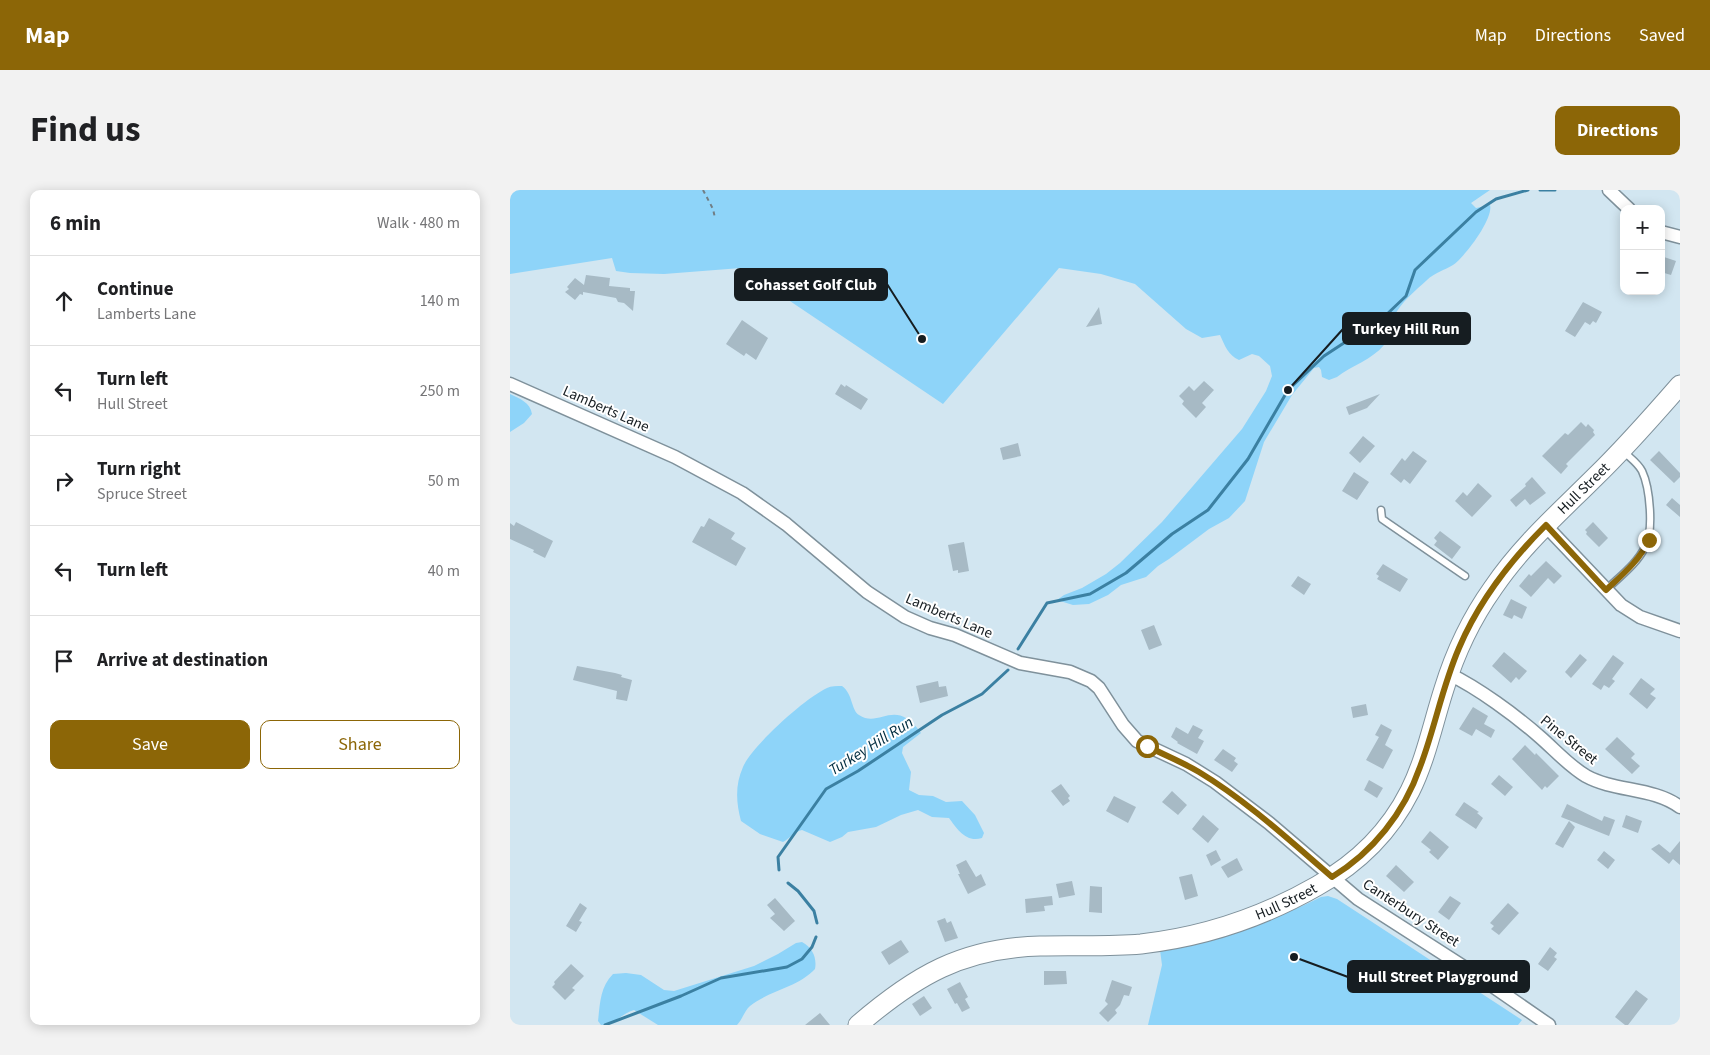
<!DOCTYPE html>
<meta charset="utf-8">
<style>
body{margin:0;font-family:"Source Sans 3",sans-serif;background:#f2f2f2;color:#202124}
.controls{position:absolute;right:15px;top:15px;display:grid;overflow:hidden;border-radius:10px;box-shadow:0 2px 12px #0003}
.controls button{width:45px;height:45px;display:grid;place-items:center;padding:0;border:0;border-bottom:1px solid #e0e0e0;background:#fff;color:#202124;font:25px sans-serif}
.stop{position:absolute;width:15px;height:15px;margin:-11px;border:4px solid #8c6607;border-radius:50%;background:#fff}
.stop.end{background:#8c6607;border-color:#fff;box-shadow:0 1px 5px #0008}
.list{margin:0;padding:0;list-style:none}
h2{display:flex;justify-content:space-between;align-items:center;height:65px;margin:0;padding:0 20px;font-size:21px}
h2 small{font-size:16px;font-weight:400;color:#757577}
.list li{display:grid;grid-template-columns:32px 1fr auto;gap:15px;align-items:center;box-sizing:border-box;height:90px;padding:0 20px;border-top:1px solid #e0e0e0}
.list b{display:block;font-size:19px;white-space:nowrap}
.list p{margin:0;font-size:16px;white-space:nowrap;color:#757577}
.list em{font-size:16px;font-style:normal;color:#757577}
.actions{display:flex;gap:10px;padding:15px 20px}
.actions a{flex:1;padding:11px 0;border:1px solid #8c6607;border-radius:10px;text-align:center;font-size:18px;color:#8c6607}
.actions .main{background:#8c6607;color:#fff}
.icon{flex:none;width:28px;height:28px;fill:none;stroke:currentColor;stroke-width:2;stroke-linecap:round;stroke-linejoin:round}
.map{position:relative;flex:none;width:1170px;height:835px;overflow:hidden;border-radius:10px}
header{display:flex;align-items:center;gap:30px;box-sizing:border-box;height:70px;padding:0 25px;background:#8c6607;color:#fff}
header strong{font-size:24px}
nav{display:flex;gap:28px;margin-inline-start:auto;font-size:18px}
.intro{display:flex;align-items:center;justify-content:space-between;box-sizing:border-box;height:120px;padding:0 30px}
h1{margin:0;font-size:35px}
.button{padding:12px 22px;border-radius:10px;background:#8c6607;color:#fff;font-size:18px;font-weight:700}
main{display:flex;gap:30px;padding:0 30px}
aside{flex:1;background:#fff;border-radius:10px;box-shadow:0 2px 12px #0003}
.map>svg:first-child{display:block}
.green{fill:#8ed4f9}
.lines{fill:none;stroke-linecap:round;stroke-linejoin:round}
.stream{stroke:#3b80a2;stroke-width:3}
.building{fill:#a7bac5}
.lane-casing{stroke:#7f919b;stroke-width:9}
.street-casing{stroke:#7f919b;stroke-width:15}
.secondary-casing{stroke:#7f919b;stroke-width:21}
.path{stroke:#717e85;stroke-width:2;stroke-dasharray:4 4;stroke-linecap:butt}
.lane{stroke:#fff;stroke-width:6}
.street{stroke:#fff;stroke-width:12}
.secondary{stroke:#fff;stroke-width:19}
.route{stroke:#8c6607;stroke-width:6}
.labels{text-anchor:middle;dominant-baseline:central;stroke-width:4;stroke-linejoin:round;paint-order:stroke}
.street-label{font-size:15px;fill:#161d21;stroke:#fff}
.water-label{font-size:16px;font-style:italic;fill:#012d40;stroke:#fff}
.leader{fill:none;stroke:#161d21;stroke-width:2}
.callout-dot{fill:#161d21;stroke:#fff;stroke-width:2}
.callout{fill:#161d21;stroke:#161d21;stroke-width:2}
.callout-label{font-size:16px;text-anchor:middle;font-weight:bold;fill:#fff}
</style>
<header>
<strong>Map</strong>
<nav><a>Map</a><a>Directions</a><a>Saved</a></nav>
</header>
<div class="intro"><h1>Find us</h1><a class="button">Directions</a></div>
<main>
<aside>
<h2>6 min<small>Walk · 480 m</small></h2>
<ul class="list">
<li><svg class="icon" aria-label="ahead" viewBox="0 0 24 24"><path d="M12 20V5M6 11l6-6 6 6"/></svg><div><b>Continue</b><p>Lamberts Lane</p></div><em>140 m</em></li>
<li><svg class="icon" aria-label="left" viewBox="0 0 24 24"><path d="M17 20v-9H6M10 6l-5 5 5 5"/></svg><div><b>Turn left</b><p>Hull Street</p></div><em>250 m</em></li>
<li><svg class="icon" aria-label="right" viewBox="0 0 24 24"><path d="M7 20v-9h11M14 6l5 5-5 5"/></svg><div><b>Turn right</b><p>Spruce Street</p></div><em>50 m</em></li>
<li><svg class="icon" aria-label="left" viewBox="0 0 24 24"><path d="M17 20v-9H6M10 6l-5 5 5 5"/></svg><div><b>Turn left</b></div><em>40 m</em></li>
<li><svg class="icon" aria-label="arrive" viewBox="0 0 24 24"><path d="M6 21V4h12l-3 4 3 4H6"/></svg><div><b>Arrive at destination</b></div></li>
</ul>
<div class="actions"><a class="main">Save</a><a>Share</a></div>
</aside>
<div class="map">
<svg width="1170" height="835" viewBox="0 0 1170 835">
<rect width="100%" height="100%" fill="#d2e6f1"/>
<path class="green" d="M0 0H980L961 13 966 18 980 15C984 28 955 67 943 75 935 80 924 83 917 90 906 100 890 113 884 127 880 136 880 147 874 155 863 169 841 176 827 187L819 190 812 187 811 180 809 177 804 178 782 205 754 252 735 311 719 328 699 339 659 369 648 376 636 387 611 395 598 405 579 414 563 415 547 410 554 405 572 398 596 384 610 373 652 332 732 239 756 201 762 186 760 176 749 166 742 164 729 170C718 165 715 156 710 145L692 148 676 139 625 94 591 84 549 78 433 214 231 78 154 84 120 83 106 81 102 68 0 84Z
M0 204C10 209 20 212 22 224L14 233 0 242Z
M332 496C343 504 341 520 349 525 370 539 385 506 411 543L393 557 392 563 401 582 399 600 409 605 423 606 436 612 452 611 465 625 474 643 472 648C456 653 447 639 439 628L422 627 408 620 391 625 366 637 338 642 332 647 320 652 292 640C285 641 279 649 273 652L250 644 231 631C226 612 225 595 233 577 242 556 295 508 317 498 321 496 327 496 332 496Z
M818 706 827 709 1012 830 1008 835H638L652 775 650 760C709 750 758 733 811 707Z
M292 752C303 758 307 768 305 779 287 798 260 800 240 816 235 820 232 830 227 835H148L124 820C111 824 104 835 91 835L88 831C90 814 90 797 103 784L116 783 131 785 154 800 164 801 244 776 268 764 286 753Z"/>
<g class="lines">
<path class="stream" d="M1030 0H1045
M508 459 537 413 580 404 616 383 662 344 698 320 738 269 778 200 814 166 875 126 896 106 905 80 966 22 986 9 1018 0
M269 680 268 667 316 599 348 581 432 525 472 504 498 480
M278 693 288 701 304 721 307 733
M95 835 171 806 211 788 277 777 292 769 302 757 306 747"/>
</g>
<path class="building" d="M1151 66 1166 71 1161 85 1151 82Z
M76 85 100 88 99 96 120 98V101H125L123 121 114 113 108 112 106 108 73 102V105L70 104 65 110 55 102 59 99 57 97 65 88 74 95Z
M1073 112 1092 122 1086 133 1083 131 1080 135 1075 132 1065 147 1055 141Z
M589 117 592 134 576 137Z
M232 130 258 148 246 170 236 163 234 166 216 154Z
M694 191 704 200 692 213 696 217 686 228 672 214 674 211 669 206 679 196 684 201Z
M331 194 335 197 336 195 358 209 351 220 325 204Z
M870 204 857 218 839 225 836 217Z
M1071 232 1076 237 1078 234 1084 240 1083 242 1085 245 1056 274 1058 276 1051 284 1032 266 1055 243 1058 245Z
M853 246 865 256 850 273 839 263Z
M508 253 511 266 493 270 490 258Z
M903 261 917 271 900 294 894 289 891 293 880 284 892 268 895 271Z
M1149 261 1170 283V287L1164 293 1140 270Z
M844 282 859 292 847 310 832 301Z
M1022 287 1036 303 1020 315 1015 309 1006 317 1000 310 1016 296 1015 294Z
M968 293 982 306 962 327 945 311 953 302 957 306Z
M1162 308 1170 315V327L1156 315Z
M199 328 225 343 221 349 236 358 226 376 182 352 191 336 194 337Z
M6 332 43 351 35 368 23 362 24 360 0 349V333L4 336Z
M1083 332 1098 348 1089 357 1076 344 1077 342 1075 340Z
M930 341 951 357 942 369 924 355 927 351 924 348Z
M454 352 459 381 448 383V380L443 381 438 355Z
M1036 371 1052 386 1044 394 1038 388 1021 407 1009 396 1019 384 1021 386Z
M873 374 898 389 890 402 867 389 869 386 866 384Z
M788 386 801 394 794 405 781 396Z
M1001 409 1017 417 1012 429 1004 425 1002 429 993 425Z
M644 435 652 455 639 460 631 440Z
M994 462 1017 481 1009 490 1006 487 1001 493 982 476Z
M1070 464 1077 470 1061 488 1055 482Z
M1103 465 1114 473 1102 489 1105 491 1099 498 1094 495 1091 500 1082 494Z
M67 476 105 483 112 485 111 487 122 490 117 511 106 509 107 501 63 490Z
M1131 488 1145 499 1140 504 1146 508 1137 519 1119 504Z
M428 491 429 497 436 496 438 506 410 513 406 496Z
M856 514 858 525 843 528 841 517Z
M963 517 978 526 974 534 985 540 981 548 966 539 962 546 949 539Z
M871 534 882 540 875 555 883 560 873 579 856 570 869 547 865 545Z
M683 535 693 540 688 548 694 551 687 564 667 553 668 552 661 547 666 537 678 544Z
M1107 547 1125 564 1121 568 1130 576 1122 584 1095 559Z
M1015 555 1025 565 1026 563 1049 586 1037 598 1035 596 1032 600 1002 569Z
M713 559 726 568 724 571 728 574 722 582 704 570Z
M989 585 1003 597 995 606 981 594Z
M859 590 873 598 867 608 854 600Z
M551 594 560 606 558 608 560 611 553 616 541 601Z
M662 601 677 615 668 625 652 612Z
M604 606 626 617 618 633 596 621Z
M954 612 969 622 967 623 973 628 966 639 945 625Z
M1057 614 1092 631 1094 626 1105 630 1099 646 1051 627Z
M693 625 709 639 698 653 682 639Z
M1116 625 1132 631 1128 643 1112 637Z
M1059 631 1065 637 1053 658 1045 654Z
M920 641 939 657 928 670 919 662 921 660 911 652Z
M1170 651V675L1163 669 1159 674 1141 659 1149 654 1160 663Z
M706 660 711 670 701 676 696 665Z
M1094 661 1105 670 1098 679 1087 670Z
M727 668 733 680 718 688 711 677Z
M456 670 466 687 471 684 476 695 458 704 448 684H450L446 675Z
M886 675 904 692 894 702 876 686Z
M682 684 688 706 675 710 669 687Z
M562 691 565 705 549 708 546 694Z
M580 696 592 697V723L579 722Z
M542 706 543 715 534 716 535 721 516 723 515 709Z
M940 706 951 713 939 730 928 722Z
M265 708 285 731 274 741 260 728 265 724 257 715Z
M70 713 77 718 69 731 72 732 66 742 56 736Z
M998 713 1009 723 989 745 981 739 984 736 980 733Z
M435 728 437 733 441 731 448 748 435 752 427 731Z
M391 750 399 762 379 775 371 762Z
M1040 757 1047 763 1044 767 1047 769 1038 781 1028 774Z
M61 774 74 786 62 798 65 800 55 810 42 797 45 794 44 792Z
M534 781H556L557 794 534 795Z
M602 790 622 797 619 806 614 805 610 815 605 820 607 823 598 832 589 823 598 814 595 811Z
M450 792 458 807 455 809 460 818 452 822 447 813 445 814 437 799Z
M1126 800 1138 809 1118 835H1115L1105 827Z
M414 806 422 818 410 826 402 814Z
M310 823 320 835H295Z"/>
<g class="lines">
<g class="lane-casing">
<path id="lane" d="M871 320 872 329 955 386
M1096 400C1109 387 1127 374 1135 357 1144 341 1140 298 1132 281 1128 273 1119 267 1113 261"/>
</g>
<g class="street-casing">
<path id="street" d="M1099 0 1119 19
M1151 42 1170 47
M0 194 165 267 232 303 276 334 357 402 395 427 420 438 445 445 510 473 560 482 581 491 589 498 613 535 627 551 676 574 705 592 759 633 848 709 971 788 1039 835
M1035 335 1111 415 1130 427 1170 441
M939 484C968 498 1005 525 1030 547 1045 560 1059 576 1076 586 1105 602 1143 597 1170 617"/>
</g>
<g class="secondary-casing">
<g id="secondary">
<path id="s1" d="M348 835C405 786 452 758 530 756 563 755 597 757 631 754 693 747 753 727 807 696 848 673 879 643 900 601 916 569 923 533 934 499 945 463 961 429 983 398 1012 355 1050 322 1086 286 1116 257 1143 226 1170 195"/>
</g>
</g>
<path class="path" d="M193 0 203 19 205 28"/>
<use href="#lane" class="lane"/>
<use href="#street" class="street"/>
<use href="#secondary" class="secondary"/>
</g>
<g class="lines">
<path class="route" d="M637 556C654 565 672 572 689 582 737 611 779 650 822 687 863 662 894 623 910 577 925 538 932 497 949 458 969 411 1000 371 1036 335L1096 400C1112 385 1130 370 1139 350"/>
</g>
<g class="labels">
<g class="street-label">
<text transform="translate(96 219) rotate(24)">Lamberts Lane</text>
<text stroke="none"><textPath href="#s1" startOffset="981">Hull Street</textPath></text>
<text transform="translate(439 426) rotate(23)">Lamberts Lane</text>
<text transform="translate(1059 550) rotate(39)">Pine Street</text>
<text stroke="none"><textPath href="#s1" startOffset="456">Hull Street</textPath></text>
<text transform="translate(901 723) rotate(33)">Canterbury Street</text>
</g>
<g class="water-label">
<text transform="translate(361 556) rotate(-32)">Turkey Hill Run</text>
</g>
</g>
<path class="leader" d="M412 149L377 94M778 200L833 139M784 767L838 787"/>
<g class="callout-dot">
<circle cx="412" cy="149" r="5"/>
<circle cx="778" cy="200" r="5"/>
<circle cx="784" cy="767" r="5"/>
</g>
<g class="callout">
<rect x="225" y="79" width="152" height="31" rx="5"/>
<rect x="833" y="123" width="127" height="31" rx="5"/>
<rect x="838" y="771" width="181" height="31" rx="5"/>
</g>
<g class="callout-label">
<text x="301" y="100">Cohasset Golf Club</text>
<text x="896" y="144">Turkey Hill Run</text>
<text x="928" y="792">Hull Street Playground</text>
</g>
</svg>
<div class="controls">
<button>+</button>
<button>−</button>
</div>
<div class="stop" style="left:637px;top:556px"></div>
<div class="stop end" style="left:1139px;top:350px"></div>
</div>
</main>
